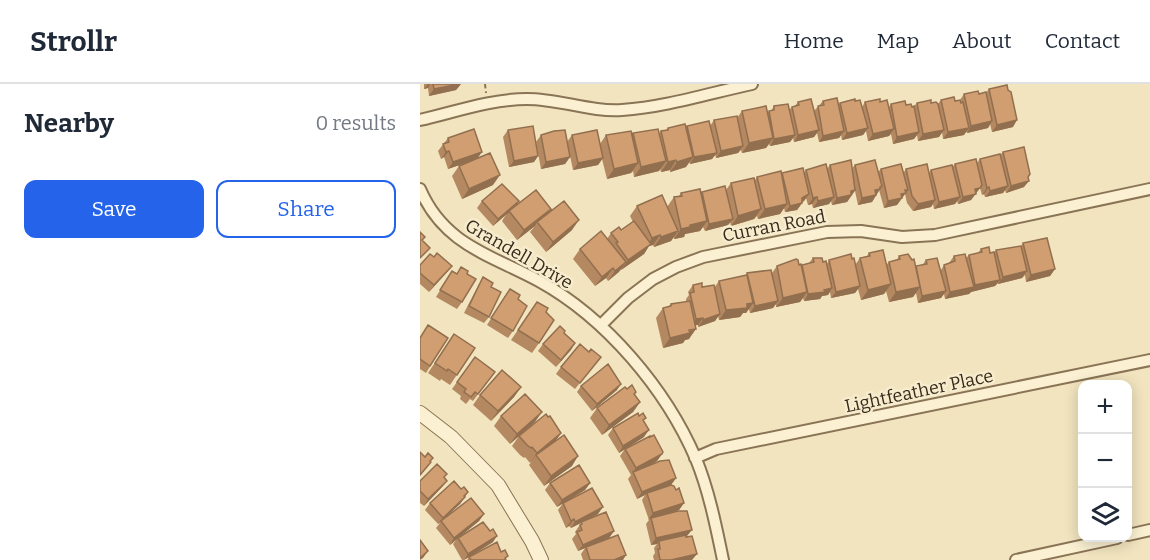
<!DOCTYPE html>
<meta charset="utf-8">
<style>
body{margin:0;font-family:Bitter,serif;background:#f2f2f3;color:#1f2937}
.controls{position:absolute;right:18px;bottom:18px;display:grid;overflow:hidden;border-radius:12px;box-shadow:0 3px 15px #0003}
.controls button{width:54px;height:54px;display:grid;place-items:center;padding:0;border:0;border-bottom:2px solid #e0e1e3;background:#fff;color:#1f2937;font:30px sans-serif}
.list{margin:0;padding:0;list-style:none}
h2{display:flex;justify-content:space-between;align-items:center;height:78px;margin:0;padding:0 24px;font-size:26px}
h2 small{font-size:20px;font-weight:400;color:#747a83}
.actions{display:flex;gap:12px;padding:18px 24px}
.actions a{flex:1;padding:14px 0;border:2px solid #2563eb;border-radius:12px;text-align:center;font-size:21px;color:#2563eb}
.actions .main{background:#2563eb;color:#fff}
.icon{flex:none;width:33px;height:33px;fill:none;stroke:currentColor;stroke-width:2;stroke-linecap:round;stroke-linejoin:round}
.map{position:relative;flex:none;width:730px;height:476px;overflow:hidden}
header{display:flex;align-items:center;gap:36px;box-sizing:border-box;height:84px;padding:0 30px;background:#fff;border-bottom:2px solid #e0e1e3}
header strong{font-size:28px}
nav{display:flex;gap:33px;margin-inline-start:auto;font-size:21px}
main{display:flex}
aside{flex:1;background:#fff}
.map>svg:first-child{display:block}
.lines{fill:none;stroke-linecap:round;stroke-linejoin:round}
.minor-casing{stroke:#8a7456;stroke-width:14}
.tertiary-casing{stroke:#8a7456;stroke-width:16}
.path{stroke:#8a7456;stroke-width:2;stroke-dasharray:4.5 3;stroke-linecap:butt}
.minor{stroke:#fbf1d2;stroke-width:10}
.tertiary{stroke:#fbf1d2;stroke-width:14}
.wall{fill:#b48861}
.shaded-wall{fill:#926f4f}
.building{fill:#d19e71;stroke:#926f4f;stroke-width:1.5}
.labels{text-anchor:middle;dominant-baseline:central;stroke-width:5;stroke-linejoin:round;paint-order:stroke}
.street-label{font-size:18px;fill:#382b1b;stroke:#f7edce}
</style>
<header>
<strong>Strollr</strong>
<nav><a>Home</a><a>Map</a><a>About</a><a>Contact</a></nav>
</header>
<main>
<aside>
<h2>Nearby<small>0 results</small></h2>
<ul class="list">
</ul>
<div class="actions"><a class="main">Save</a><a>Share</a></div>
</aside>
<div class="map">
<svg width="730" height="476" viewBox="0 0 730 476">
<rect width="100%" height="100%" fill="#f1e4be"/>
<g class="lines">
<g class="minor-casing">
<path id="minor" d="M0 36C35 28 71 15 107 15 140 15 170 28 202 26 246 23 290 9 332 0
M0 105C24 161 71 171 119 197 186 234 246 305 276 375 289 407 296 442 303 476
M181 241 208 214 233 195 256 183 283 173 407 148 441 147 482 153 515 151 730 105
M275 374 296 365 730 276
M708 451 730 446
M596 476 697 454"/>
</g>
<g class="tertiary-casing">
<path id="tertiary" d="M0 329 31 353 78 401 112 457 121 476"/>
</g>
<path class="path" d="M65 0 66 9"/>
<use href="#minor" class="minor"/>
<use href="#tertiary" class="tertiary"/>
</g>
<path class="wall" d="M4 0H41L36 6 9 12 8 4 4 5Z
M569 5 593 43 572 48 570 40 568 44 547 49 546 47 544 51 523 55 522 48 519 53 498 57 497 51 494 55 473 60 471 50 469 52 448 57 446 47 443 51 422 56 421 51 419 54 399 58 397 49 394 53 374 58 373 54 370 58 350 62 349 60 346 64 322 69 321 66 318 69 296 74 295 70 292 75 270 80 269 78 266 83 250 88V86L241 88 240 84 239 87 214 93 213 87 211 89 187 95 182 75 178 81 153 86 148 62 150 73 145 80 121 85 116 58 121 51 147 58 152 51 180 60 186 51H212L213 49 239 50 241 47 246 46 248 44 290 42 294 36 317 34 322 27 348 28 351 27 354 22 369 26 372 23 375 22 378 18 394 27 403 17 418 21 420 19 435 17 442 23 445 18H460L469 23 471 20 486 21 492 23 494 22 497 19 518 20 521 16 535 17 540 16 544 10 566 9Z
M88 46 118 72 114 78 89 83 83 53Z
M28 54 58 74 73 101 42 115 32 92 39 82 48 78 28 85 24 73 21 75 18 67Z
M583 68 608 93 604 103 586 109 585 106 583 109 565 113 564 110 562 111 560 104 551 116 538 120 537 117 535 120 514 125 513 120 511 123 493 127 487 119 485 110 477 121 464 124 459 106 452 118 438 121 435 107 427 118 412 121 411 117 409 120 393 124 392 120 388 121 386 114 377 126 365 128 364 124 360 130 338 135 337 132 334 135 311 142 310 138 308 141 285 147 283 143 280 147 265 150 264 153 254 155V153L251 157 234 163 233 161 229 162 224 170 201 186V185L188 197 186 194 175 202 153 175 160 165 187 155 191 149 201 146 213 138 210 132 217 122 247 123 254 113 259 112 261 109H281L306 106 311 99 335 96 337 93 362 90 384 89 386 86 407 85 410 81 432 84 435 81 458 88 461 85 484 88 486 85 509 89 511 86 532 83 535 80 557 79 560 75 580 71Z
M62 117H99L95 122 126 131 152 146 126 168 110 148 115 142 97 156 82 137 87 129 73 142 57 124Z
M603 159 635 185 630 192 606 198 605 191 602 194 578 200V199L575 202 551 208 549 210 525 215 524 210 521 214 498 219 496 209 493 213 469 218 466 207 464 210 441 216 438 205 435 209 411 214 410 208 408 211 402 212 400 215 384 217 383 214 380 218 356 223V220L353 224 330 229 329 225 326 229H323L320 233 299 236 298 232 295 237 278 243V241H275L269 255 265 256 263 259 243 264 236 234 243 224 249 222 251 220 266 218V215L269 211 268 208 273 201 294 204 299 197 326 191 327 189H352L357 182 382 181 389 179 393 174 407 180 409 176 432 175 435 181 440 174 447 172 449 169 466 181 469 178 477 176 479 172 495 183 503 180 506 176 521 186 524 181 529 179 534 172 546 174 549 171 558 169 561 165 570 169H574L576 166 601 162Z
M14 173 27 188 9 208 0 200V181Z
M32 187 36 190H47L42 218 37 225 16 213Z
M63 193 71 203 69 233 64 239 44 229 59 200Z
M85 212 98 215 93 247 88 254 67 241Z
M117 218 126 228 119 259 112 269 91 256Z
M144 249 155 259 136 283 118 267 123 260Z
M34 250 55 264 30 301 21 295 20 297 8 289Z
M0 253 28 254 6 289 0 285Z
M169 268 181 273 155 305 136 290 141 283Z
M55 273 75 288 53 317 50 315 46 320 40 315 41 312 32 305Z
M161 302 197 306 172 327 157 308Z
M101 303 94 313 71 337 53 321 60 311Z
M207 305 216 308 215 311 220 318 213 328 182 351 170 334 177 324Z
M81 332 115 338 101 350 141 349 135 358 152 382 124 402 109 381 112 377 110 379 105 373 104 374 100 371 92 362 99 352 90 360 74 342Z
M224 338V353L199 369 188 351 193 344Z
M205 365 242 370 237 377 228 382 256 394 251 401 242 404 256 406 264 419 259 426 254 428 267 452 266 453 272 476H234L233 472 235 469 234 464 237 460 231 461 226 440 229 436 222 416 225 411 217 415 208 395 211 391 200 372Z
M24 393 27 397 22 403 4 422 0 419V397Z
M130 399H170L165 406 137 423 125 406Z
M41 405 48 408 45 413 40 420 26 433 64 430 59 437 41 451 73 458 51 472 81 468 88 472 85 476H47L49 473 44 476H42L33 460 37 455 30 461 16 444 20 439 18 440 5 426 10 419Z
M143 419 178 430 166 436 194 447 189 454 178 459 203 476H163L161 470 165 464 158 467 152 455 156 450 155 448 161 439 151 444 149 442 146 444 138 426Z"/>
<path class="shaded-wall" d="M8 0H10L8 4 4 5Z
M41 0 36 6 9 12 14 5Z
M597 36 593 43 572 48 577 41Z
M572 37 568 44 547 49 551 42Z
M448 44 443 51 422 56 427 49Z
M549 44 544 51 523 55 528 48Z
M474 45 469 52 448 57 453 50Z
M399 46 394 53 374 58 378 51Z
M524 46 519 53 498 57 503 50Z
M424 47 419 54 399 58 403 52Z
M499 48 494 55 473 60 477 53Z
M375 51 370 58 350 62 354 55Z
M353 54 346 64 322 69 329 59Z
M323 62 318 69 296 74 301 67Z
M29 67 24 73 21 75 26 68Z
M62 68 57 75 28 85 33 78Z
M297 69 292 75 270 80 274 73Z
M118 72 114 78 89 83 94 77Z
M150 73 145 80 121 85 126 78Z
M273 73 266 83 250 88 257 78Z
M183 74 178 81 153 86 158 79Z
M256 76 250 86 241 88 248 78Z
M246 77 239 87 214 93 221 83Z
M218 79 211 89 187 95 194 85Z
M80 91 73 101 42 115 49 105Z
M609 97 604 103 586 109 591 102Z
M462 102 452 118 438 121 442 114Z
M588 102 583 109 565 113 570 107Z
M569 103 564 110 562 111 567 104Z
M560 104 551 116 538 120 543 113 555 105Z
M435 106 427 118 412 121 417 114 431 107Z
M485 106H488L477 121 464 124 468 117Z
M389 110 384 117 380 119H382L377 126 365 128 370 122Z
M397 113 392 120 388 121 393 114Z
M414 113 409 120 393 124 398 117Z
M540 113 535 120 514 125 519 118Z
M515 116 511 123 493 127 498 120Z
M99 117 94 124 73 142 78 135Z
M367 120 360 130 338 135 345 125Z
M131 125 124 135 117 138 115 142 97 156 104 146Z
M341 125 334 135 311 142 318 132Z
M313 135 308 141 285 147 289 140Z
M159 136 152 146 126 168 133 158Z
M287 137 280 147 265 150 264 153 254 155 261 145 270 141Z
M258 147 251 157 234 163 241 153Z
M240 151 233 161 229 162 224 170 201 186 208 176 225 164 232 154Z
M206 178 199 188 188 197 195 187Z
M32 182 27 188 9 208 14 201Z
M193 184 186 194 175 202 182 193Z
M635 185 630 192 606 198 611 191Z
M607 187 602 194 578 200 583 193Z
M580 196 575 202 551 208 549 210 525 215 530 208 554 203 555 201Z
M471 200 464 210 441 216 448 206Z
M440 202 435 209 411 214 416 208Z
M500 203 493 213 469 218 476 208Z
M412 204 408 211 402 212 400 215 384 217 388 210Z
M526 207 521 214 498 219 502 212Z
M387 208 380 218 356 223 363 214Z
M358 217 353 224 330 229 335 222Z
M333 219 326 229H323L320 233 299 236 306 226Z
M300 230 295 237 278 243 283 236Z
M283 234 278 241 272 242 276 235Z
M276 245 269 255 265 256 263 259 243 264 250 254Z
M155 259 151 266 136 283 141 276Z
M201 300 197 306 172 327 177 320Z
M101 303 94 313 71 337 78 327Z
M220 318 213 328 182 351 189 341Z
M122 328 115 338 90 360 97 350Z
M229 346 224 353 199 369 203 362Z
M141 349 134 359 116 371 110 379 117 369Z
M242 370 237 377 214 390 213 388 211 391 216 384Z
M158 372 152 382 124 402 131 392Z
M256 394 251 401 227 411V409L225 411 217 415 222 408Z
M27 397 22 403 4 422 8 415Z
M170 399 165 406 137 423 142 416Z
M45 413 40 420 18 440 23 434Z
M264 419 259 426 231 435V434L228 436 233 429Z
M183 423 178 430 151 444 155 438Z
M64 430 59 437 30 461 34 454Z
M154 435 149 442 146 444 151 437Z
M272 446 267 452 239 459V457L237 460 231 461 236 454Z
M194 447 189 454 158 467 163 461Z
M77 452 73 458 44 476 48 470Z
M8 467 3 474 0 476V474Z
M277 470 272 476H251Z
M206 471 203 476H194Z"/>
<path class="building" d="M13 0H39L14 5Z
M587 1 588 6 591 8 597 36 577 41 569 5Z
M558 7 559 10 566 8 572 37 551 42 544 10Z
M534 13 535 17 540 16 541 19 543 18 549 44 528 48 521 16Z
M417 14 424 47 403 52 398 22 404 21 403 17Z
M391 15 399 46 378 51 372 23 379 21 378 18Z
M435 15V17L440 16 448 44 427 49 420 19Z
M460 15V18L467 16 474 45 453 50 445 18Z
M511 16V19L516 18 518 20 524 46 503 50 497 19Z
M485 17 486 21 491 20 492 23 494 22 499 48 477 53 471 20Z
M368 20 375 51 354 55 349 27 354 26V22Z
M346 22 353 54 329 59 322 27Z
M317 32 323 62 301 67 294 36Z
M289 37 297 69 274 73 267 42Z
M265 40 273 73 257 78 256 76 248 78 241 47 248 46V44Z
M113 42 118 72 94 77 88 46Z
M54 45 62 68 33 78 29 67 26 68 23 60 29 58 28 54Z
M238 45 246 77 221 83 213 49Z
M145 46 150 73 126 78 121 51 134 47Z
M177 46 183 74 158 79 152 51Z
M211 47 218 79 194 85 186 51Z
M604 63 610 90 608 93 609 97 591 102 583 68Z
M70 69 80 91 49 105 39 82Z
M580 70 588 102 570 107 569 103 567 104 560 75Z
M556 75 562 101 560 104 555 105 556 110 543 113 535 80Z
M431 76 435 106 431 107V111L417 114 410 81Z
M455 76 462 102 460 103V105L455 106 456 111 442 114 435 81Z
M406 80 414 113 398 117 397 113 393 114 386 86Z
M481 80 488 106H485L486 109 481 110 482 114 468 117 461 85Z
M507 80 515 116 498 120 492 112 486 85Z
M532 81 540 113 519 118 511 86Z
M383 84 389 110 382 114V119L370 122 362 89Z
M361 87 367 120 345 125 337 93Z
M334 94 341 125 318 132 311 99Z
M82 100 99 117 78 135 62 117Z
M305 102 313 135 289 140 282 108Z
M280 105 287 137 270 141V143L261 145 254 113 262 112 261 109Z
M116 106 131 125 104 146 89 127Z
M242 111 258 147 241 153 240 151 232 154 217 122Z
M144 117 159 136 133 158 117 138Z
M214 137 231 160 208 176 196 159 198 158 191 149 199 143 201 146Z
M181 147 206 178 195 187 193 184 182 193 160 165Z
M0 148 5 153 2 156 10 164 0 174Z
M627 154 635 185 611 191 603 159Z
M601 162 607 187 583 193 576 166Z
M569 163 570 169 574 168 580 196 555 201 549 171 562 168 561 165Z
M463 166 471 200 448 206 440 174 450 172 449 169Z
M17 169 32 182 14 201 0 189V181L10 170 14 173Z
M431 170 432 175 434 174 440 202 416 208 409 176Z
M488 170 492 176 494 175 500 203 476 208 469 178 480 175 479 172Z
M545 170 554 203 530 208 524 181 535 177 534 172Z
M393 174H402L403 178 406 177 412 204 404 206 405 208 388 210 382 181 394 178Z
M517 174 526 207 502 212 496 182 507 180 506 176Z
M376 175 378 176 379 181 381 180 387 208 363 214 357 182Z
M41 183 48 187 47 190 56 195 42 218 20 206 32 187 37 190Z
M351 186 358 217 335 222 327 189Z
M327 191 333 219 327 220V224L306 226 299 197Z
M63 193 73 199 71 203 81 208 69 233 49 222Z
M282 199V203L294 201 300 230 283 236V234L276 235 270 209 274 208 273 201Z
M90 205 100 211 98 215 107 222 93 247 71 234Z
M270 217 276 245 269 246 270 249 250 254 243 224 251 222V220Z
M117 218 128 224 126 228 134 236 119 259 98 246Z
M8 241 28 254 10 282 0 275V254Z
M140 242 145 247 144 249 155 259 141 276 123 260Z
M34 250 55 264 37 291 28 285 27 287 15 279Z
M160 260 169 268 171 265 181 273 160 299 141 283Z
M55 273 75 288 58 310 55 308 51 313 44 308 46 305 37 298Z
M188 280 201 300 177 320 161 302Z
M82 286 101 303 78 327 60 311Z
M212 301 216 308 214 310 220 318 189 341 177 324 205 303 207 305Z
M105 310 122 328 97 350 81 332Z
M218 329 219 332 223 329 226 334 223 336 229 346 203 362 193 344Z
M126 330 128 333 130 332 141 349 117 369 112 363 111 364 107 361 99 352Z
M144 351 158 372 131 392 116 371Z
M234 351 243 368 242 370 216 384 205 365 230 352V353Z
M0 368 5 373 8 369 13 374 10 377 11 378 0 391Z
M249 376 256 394 222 408 213 388 240 377Z
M17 380 27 390 24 393 27 397 8 415 0 407V397Z
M159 381 170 399 142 416 130 399Z
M34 397 41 405 44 403 48 408 44 412 45 413 23 434 10 419Z
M251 401 254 402 256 406 259 404 264 419 233 429 227 409Z
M172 404 183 423 155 438 154 435 151 437 143 419Z
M51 414 64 430 34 454 21 437Z
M258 427H267L272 446 236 454 231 434Z
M186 428 194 447 163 461 157 448 162 446 160 441 162 440 161 438Z
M63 438 70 447 73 445 77 452 48 470 38 454Z
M198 451 206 471 194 476H170L166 463Z
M266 451V453L272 452 277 470 251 476H240L238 465H240L239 457Z
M0 456 8 467 0 474Z
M77 458 81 468 85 466 88 472 85 474 86 476H51L49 473Z"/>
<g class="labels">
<g class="street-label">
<text transform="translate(354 142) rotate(-11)">Curran Road</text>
<text transform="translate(99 170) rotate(30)">Grandell Drive</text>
<text transform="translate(499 307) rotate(-12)">Lightfeather Place</text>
</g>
</g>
</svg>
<div class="controls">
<button>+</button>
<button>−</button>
<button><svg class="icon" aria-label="layers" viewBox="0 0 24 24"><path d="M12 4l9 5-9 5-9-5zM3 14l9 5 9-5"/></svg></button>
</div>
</div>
</main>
